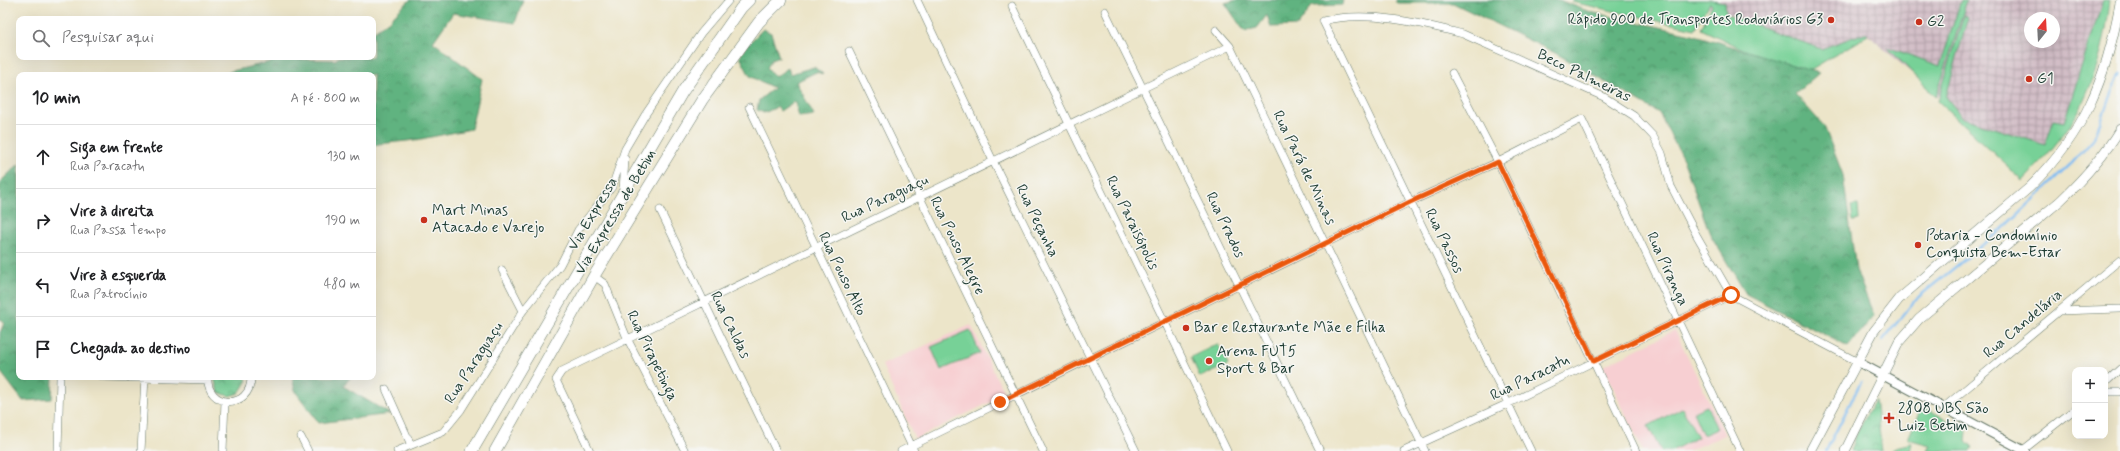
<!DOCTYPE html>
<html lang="pt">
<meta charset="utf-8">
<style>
body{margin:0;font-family:Mynerve,sans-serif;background:#f6f6f6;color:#202124}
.controls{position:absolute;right:12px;bottom:12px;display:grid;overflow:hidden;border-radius:8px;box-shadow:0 4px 16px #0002}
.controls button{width:36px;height:36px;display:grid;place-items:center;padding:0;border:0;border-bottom:1px solid #e0e0e0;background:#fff;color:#202124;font:20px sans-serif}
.compass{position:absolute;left:2024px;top:12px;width:36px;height:36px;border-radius:50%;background:#fff;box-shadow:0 4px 16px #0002;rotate:18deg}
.stop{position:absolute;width:12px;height:12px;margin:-9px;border:3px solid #ea580c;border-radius:50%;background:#fff}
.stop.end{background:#ea580c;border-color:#fff;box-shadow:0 1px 4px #0008}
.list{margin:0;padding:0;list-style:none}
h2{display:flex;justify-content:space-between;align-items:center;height:52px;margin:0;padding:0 16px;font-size:17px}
h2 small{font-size:13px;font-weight:400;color:#757577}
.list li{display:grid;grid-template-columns:26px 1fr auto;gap:12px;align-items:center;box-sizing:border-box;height:64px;padding:0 16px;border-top:1px solid #e0e0e0}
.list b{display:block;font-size:15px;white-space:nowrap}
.list p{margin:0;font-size:13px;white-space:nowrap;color:#757577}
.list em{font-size:13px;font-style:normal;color:#757577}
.icon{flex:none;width:22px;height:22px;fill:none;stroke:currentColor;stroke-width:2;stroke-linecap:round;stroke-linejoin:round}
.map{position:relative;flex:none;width:2120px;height:451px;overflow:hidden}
.search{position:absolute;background:#fff;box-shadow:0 4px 16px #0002;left:16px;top:16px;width:360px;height:44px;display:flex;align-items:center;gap:10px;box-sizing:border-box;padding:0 14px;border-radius:8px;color:#757577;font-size:15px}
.panel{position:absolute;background:#fff;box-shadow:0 4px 16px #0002;left:16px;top:72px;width:360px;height:308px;border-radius:8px}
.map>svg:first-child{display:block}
.built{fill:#f7cfd2}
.industrial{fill:url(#industrial-grid);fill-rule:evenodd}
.green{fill:#77d197;stroke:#4b8766}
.forest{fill:url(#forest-crowns);stroke:#40785a}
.park{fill:url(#park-crowns);stroke:#4b8766}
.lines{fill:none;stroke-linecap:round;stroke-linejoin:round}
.stream{stroke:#80bdf3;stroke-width:2.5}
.minor-casing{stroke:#677868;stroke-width:8}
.tertiary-casing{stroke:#677868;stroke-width:10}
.secondary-casing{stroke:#677868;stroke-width:10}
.trunk-casing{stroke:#677868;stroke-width:12}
.minor{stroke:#fff;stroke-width:7}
.tertiary{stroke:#fff;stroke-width:8}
.secondary{stroke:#fff;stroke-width:9}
.trunk{stroke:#fff;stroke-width:11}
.route{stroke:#ea580c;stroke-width:5}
.poi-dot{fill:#c8321e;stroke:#f6f6f2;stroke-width:1.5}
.labels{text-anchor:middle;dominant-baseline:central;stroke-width:3;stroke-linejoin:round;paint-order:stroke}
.poi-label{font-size:15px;fill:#1f3d34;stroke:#f6f6f2;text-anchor:start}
.street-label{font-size:15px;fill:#1f3d34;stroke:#f6f6f2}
</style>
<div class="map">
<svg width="2120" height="451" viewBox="0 0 2120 451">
<defs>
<pattern id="industrial-grid" width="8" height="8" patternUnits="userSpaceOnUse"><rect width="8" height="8" fill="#d2bdc6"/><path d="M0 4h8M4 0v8" fill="none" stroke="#aa9ba2"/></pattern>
<pattern id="forest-crowns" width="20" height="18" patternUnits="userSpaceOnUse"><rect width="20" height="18" fill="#61b380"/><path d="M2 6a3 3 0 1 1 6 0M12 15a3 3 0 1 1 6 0" fill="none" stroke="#4f936a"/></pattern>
<pattern id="park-crowns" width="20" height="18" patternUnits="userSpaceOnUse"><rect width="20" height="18" fill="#77d197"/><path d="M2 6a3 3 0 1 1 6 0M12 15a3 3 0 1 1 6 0" fill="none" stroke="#61ab7c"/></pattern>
</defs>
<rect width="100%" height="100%" fill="#f6f6f2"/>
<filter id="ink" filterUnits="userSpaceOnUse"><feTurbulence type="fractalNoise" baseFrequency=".025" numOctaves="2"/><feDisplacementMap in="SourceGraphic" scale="8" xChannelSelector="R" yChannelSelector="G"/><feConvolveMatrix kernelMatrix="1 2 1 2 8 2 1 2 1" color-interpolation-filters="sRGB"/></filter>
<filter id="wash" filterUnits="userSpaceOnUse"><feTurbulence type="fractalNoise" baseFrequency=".012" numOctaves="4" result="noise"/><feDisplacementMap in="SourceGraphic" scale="16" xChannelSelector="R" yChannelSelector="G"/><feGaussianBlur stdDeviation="0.9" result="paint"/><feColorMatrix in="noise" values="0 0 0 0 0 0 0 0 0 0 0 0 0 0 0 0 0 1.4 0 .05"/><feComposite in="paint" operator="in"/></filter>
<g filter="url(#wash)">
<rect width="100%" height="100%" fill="#ece5c9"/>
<path class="built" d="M971 325 1005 395 915 439 882 365Z
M1675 330 1725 435 1687 451H1643L1603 366Z"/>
<path class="industrial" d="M1678 0H2108L2073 111 2023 178 1939 97 1868 35 1810 58 1735 16 1692 1ZM2030 18H2054V42H2030Z"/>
<path class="green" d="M1573 0H1711L1725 2 1726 14 1821 49 1865 33 1868 35 1800 76 1701 29 1712 5 1710 3 1695 29 1572 2Z
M1961 0H1967L1936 97 1887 47 1940 66Z
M2103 0H2110C2106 39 2096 80 2077 114 2062 139 2043 160 2023 181L1938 101 1964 15 1968 17 1946 97 1963 118 2045 145 2054 120 2064 122Z
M1858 205 1859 220 1853 221 1851 206Z
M970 330 980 353 941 370 931 347Z
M1218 344 1228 365 1200 377 1191 357Z
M1707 406 1717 429 1703 435 1693 412Z
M1922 406 1967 431 1966 441 1973 447 1971 451H1927L1930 445 1908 439Z
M1682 408 1698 437 1671 451H1661L1648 426Z
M1912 443 1910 451H1892L1895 447Z"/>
<path class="forest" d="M410 0H523L515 23 453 13 433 42 482 79 471 129 416 140 378 144 373 147V75H215L283 59 335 60 339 57H373V32L388 21Z
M1238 0H1343L1342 5 1312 6 1298 26 1271 27 1267 15 1257 28 1244 31 1225 3Z
M1396 0H1559L1590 12 1692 34 1819 73 1795 94 1824 126 1843 175 1856 270 1874 316 1848 347 1746 294 1710 234 1683 159 1659 113 1557 54 1453 3H1396Z
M763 29 771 33 779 57 771 60 767 68 775 77 788 68 790 74 814 67 823 74 816 72 796 82 814 115 799 117 795 101 780 111 777 107 764 113 757 110 759 100 774 88 750 76 740 57 746 46Z
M19 164V377H53L52 399 23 401 0 371V333L4 323 0 319V182Z
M292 377H351L343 386 390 414 319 423 295 391Z"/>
<path class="park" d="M214 377H245L247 380 239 393 229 396 218 392Z
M1875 400 1882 451H1851L1857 433Z"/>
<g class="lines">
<path class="stream" d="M1883 340 1916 299 2007 225 2073 162 2093 140 2120 74
M1826 451 1861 382"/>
</g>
</g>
<g filter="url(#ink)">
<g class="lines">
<g class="minor-casing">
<path id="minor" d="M917 0 993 161 1136 451
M1012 6 1227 451
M1105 11 1320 451
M1216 30 1230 46 1425 451
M849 51 1043 451
M1452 73 1498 162 1636 451
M749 107 914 451
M623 191 625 159
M660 210 776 451
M502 270 523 311
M594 276 605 284 627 338 685 451
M1731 295 1858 362
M2059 311 2120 309
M102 377 208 380
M208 377C205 407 251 412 251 377
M2105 383 2120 369
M386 389 411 445
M2105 392H2120
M1943 408 2120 260
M301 437 308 451
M2023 450 2075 409
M58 451 60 377
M141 451 145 377
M223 451 225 401
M397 451 443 432 461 410 523 311 560 265 578 230 612 187 625 149 645 115 701 33 729 0
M590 451 556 380 562 371 1230 46
M901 451 1410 202 1498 162 1582 119 1740 451
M1404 451 1509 403 1731 295
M1531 451 1323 21C1366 10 1421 23 1463 34L1604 97 1634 116 1653 136 1662 153 1671 186 1697 236 1731 295"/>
</g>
<g class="tertiary-casing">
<path id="tertiary" d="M1858 362 2025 451"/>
</g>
<g class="secondary-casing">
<path id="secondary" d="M1810 451 1874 331 1900 298 2030 187C2086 131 2106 79 2120 3
M1845 451 1899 342 1919 319 2060 201C2083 179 2104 156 2120 129"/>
</g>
<g class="trunk-casing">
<path id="trunk" d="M472 451 683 91 741 8 749 0
M495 451 594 276 702 100 759 22 781 0"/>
</g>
<use href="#minor" class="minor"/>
<use href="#tertiary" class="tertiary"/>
<use href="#secondary" class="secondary"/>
<use href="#trunk" class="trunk"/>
</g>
</g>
<g class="lines" filter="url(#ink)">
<path class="route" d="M1000 402 1410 202 1498 162 1594 361 1731 295"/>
</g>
<g class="poi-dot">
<circle cx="1831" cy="20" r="4"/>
<circle cx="1919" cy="22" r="4"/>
<circle cx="2029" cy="79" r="4"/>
<circle cx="424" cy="220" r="4"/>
<circle cx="1918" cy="245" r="4"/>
<circle cx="1186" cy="328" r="4"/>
<circle cx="1209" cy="361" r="4"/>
<path d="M1887 412h4v4h4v4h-4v4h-4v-4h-4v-4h4z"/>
</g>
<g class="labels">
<g class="poi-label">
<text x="1823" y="20" text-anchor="end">Rápido 900 de Transportes Rodoviários G3</text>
<text x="1927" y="22">G2</text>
<text x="2037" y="79">G1</text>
<text x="432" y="211">Mart Minas<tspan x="432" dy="17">Atacado e Varejo</tspan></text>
<text x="1926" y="236">Potaria - Condomínio<tspan x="1926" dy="17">Conquista Bem-Estar</tspan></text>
<text x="1194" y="328">Bar e Restaurante Mãe e Filha</text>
<text x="1217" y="352">Arena FUT5<tspan x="1217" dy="17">Sport &amp; Bar</tspan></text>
<text x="1898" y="409">2808 UBS São<tspan x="1898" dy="17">Luiz Betim</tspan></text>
</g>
<g class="street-label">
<text transform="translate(1584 76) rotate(26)">Beco Palmeiras</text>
<text transform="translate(1304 168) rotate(64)">Rua Pará de Minas</text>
<text transform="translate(885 199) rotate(-25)">Rua Paraguaçu</text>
<text transform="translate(616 212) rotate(-59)">Via Expressa de Betim</text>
<text transform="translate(593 214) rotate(-59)">Via Expressa</text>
<text transform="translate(1037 221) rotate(64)">Rua Peçanha</text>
<text transform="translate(1132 223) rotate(64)">Rua Paraisópolis</text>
<text transform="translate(1225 225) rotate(64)">Rua Prados</text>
<text transform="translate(1444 241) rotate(64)">Rua Passos</text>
<text transform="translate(957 246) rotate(64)">Rua Pouso Alegre</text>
<text transform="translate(1667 269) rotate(65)">Rua Piranga</text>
<text transform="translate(842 274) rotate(64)">Rua Pouso Alto</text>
<text transform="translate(2023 324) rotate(-40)">Rua Candelária</text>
<text transform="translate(730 325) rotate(64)">Rua Caldas</text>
<text transform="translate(652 356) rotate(64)">Rua Pirapetinga</text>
<text transform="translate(474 363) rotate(-57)">Rua Paraguaçu</text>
<text transform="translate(1530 378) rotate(-26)">Rua Paracatu</text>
</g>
</g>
</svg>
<div class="controls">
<button>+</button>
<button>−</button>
</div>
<svg class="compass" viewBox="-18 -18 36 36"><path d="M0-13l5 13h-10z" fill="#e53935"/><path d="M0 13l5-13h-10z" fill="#757577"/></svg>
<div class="stop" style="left:1731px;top:295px"></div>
<div class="stop end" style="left:1000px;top:402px"></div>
<div class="search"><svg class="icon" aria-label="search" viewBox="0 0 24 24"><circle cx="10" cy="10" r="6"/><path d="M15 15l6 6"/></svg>Pesquisar aqui</div>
<section class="panel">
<h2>10 min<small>A pé · 800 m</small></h2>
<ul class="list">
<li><svg class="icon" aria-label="ahead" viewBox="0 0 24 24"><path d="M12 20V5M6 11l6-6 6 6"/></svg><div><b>Siga em frente</b><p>Rua Paracatu</p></div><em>130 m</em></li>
<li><svg class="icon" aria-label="right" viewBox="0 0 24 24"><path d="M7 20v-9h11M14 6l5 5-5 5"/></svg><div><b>Vire à direita</b><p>Rua Passa Tempo</p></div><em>190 m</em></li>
<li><svg class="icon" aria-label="left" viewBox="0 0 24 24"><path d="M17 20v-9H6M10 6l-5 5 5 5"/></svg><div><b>Vire à esquerda</b><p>Rua Patrocínio</p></div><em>480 m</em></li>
<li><svg class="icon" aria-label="arrive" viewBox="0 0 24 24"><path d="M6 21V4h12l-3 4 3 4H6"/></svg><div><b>Chegada ao destino</b></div></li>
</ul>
</section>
</div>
